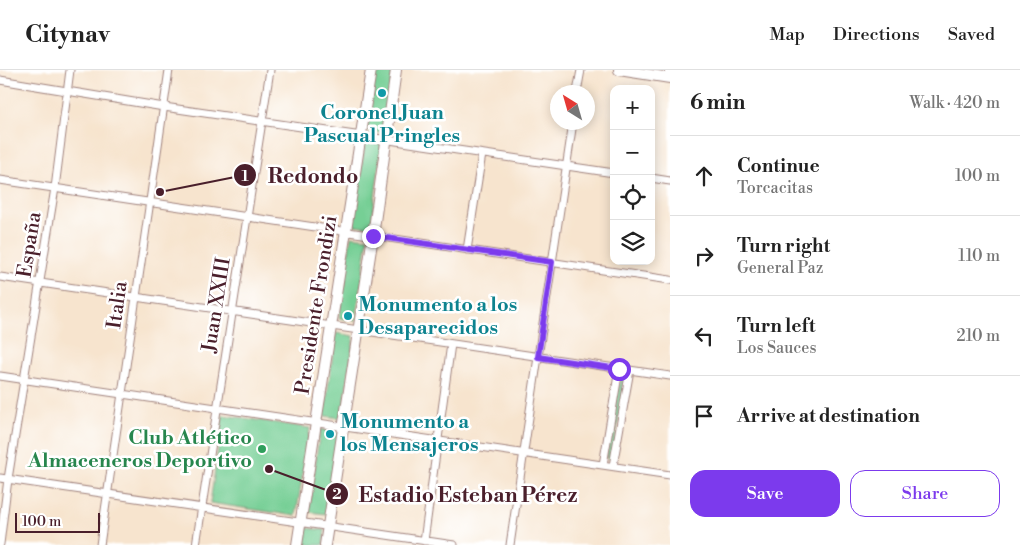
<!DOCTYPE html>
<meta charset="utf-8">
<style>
body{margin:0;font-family:"Libre Bodoni",serif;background:#f2f2f2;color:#222}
.controls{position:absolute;right:15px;top:15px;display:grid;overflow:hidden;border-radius:10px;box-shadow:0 2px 12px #0003}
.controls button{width:45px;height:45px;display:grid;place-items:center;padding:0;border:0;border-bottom:1px solid #e0e0e0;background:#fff;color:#222;font:25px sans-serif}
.compass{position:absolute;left:550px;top:15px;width:45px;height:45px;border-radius:50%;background:#fff;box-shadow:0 2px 12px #0003;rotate:323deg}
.scale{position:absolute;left:15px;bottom:12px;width:85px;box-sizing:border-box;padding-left:5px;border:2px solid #4a1f2b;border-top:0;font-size:14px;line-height:18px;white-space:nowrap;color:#4a1f2b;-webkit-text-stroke:4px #fff;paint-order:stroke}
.stop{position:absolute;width:15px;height:15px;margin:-11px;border:4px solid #7c3aed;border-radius:50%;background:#fff}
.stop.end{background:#7c3aed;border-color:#fff;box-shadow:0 1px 5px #0008}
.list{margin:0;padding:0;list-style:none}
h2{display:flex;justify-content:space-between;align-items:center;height:65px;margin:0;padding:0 20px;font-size:21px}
h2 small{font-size:16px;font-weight:400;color:#767676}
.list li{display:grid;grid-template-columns:32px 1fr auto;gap:15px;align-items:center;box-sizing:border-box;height:80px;padding:0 20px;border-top:1px solid #e0e0e0}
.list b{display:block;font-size:19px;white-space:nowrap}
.list p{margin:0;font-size:16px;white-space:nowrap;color:#767676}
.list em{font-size:16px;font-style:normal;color:#767676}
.actions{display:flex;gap:10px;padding:15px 20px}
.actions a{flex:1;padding:11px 0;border:1px solid #7c3aed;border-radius:15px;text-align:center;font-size:18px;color:#7c3aed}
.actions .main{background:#7c3aed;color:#fff}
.icon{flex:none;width:28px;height:28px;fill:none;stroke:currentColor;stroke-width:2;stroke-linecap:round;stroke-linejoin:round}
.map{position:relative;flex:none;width:670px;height:475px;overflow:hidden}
header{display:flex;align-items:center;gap:30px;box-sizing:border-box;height:70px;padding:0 25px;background:#fff;border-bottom:1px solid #e0e0e0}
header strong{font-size:24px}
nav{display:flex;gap:28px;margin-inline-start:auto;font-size:18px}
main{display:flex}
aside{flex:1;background:#fff}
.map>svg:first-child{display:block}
.green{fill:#76cf95;stroke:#607760}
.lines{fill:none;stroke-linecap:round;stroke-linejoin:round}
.minor-casing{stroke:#a0827c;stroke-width:9}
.secondary-casing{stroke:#a0827c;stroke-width:12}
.minor{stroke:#fff;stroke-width:7}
.secondary{stroke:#fff;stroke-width:10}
.route{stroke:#7c3aed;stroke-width:6}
.culture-dot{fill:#0f9aa8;stroke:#fff;stroke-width:2}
.leisure-dot{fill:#2e9e5b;stroke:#fff;stroke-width:2}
.labels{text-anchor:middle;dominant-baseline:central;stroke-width:5;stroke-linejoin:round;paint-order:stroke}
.culture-label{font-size:20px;font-weight:bold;fill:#0d838f;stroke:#fff;text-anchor:start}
.street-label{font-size:20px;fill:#4a1f2b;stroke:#fff}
.leisure-label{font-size:20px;font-weight:bold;fill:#27864d;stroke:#fff;text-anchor:end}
.leader{fill:none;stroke:#4a1f2b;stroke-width:2}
.callout-dot{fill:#4a1f2b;stroke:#fff;stroke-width:2}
.mark-label{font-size:15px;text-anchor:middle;font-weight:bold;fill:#fff}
.callout-label{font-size:21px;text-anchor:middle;font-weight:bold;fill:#4a1f2b;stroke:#fff;stroke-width:5;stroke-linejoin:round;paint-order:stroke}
</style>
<header>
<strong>Citynav</strong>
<nav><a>Map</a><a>Directions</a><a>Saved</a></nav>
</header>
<main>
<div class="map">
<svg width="670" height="475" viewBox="0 0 670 475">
<rect width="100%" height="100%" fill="#fff"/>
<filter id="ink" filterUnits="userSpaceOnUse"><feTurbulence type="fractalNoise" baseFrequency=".02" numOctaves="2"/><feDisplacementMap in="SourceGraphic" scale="10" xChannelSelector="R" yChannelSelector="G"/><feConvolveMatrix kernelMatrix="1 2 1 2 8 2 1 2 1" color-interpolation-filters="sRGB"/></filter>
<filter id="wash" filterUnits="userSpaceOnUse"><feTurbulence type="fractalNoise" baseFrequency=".0096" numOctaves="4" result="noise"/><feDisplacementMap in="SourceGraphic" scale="20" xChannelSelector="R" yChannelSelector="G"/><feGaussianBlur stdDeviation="1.12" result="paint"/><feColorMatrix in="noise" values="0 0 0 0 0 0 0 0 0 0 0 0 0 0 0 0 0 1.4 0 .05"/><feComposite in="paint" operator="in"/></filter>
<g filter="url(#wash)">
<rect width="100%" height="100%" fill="#f7e4ce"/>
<path class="green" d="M375 0H393L384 63 367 61Z
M365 72 382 75 371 157 353 155Z
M351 166 368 168 356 251 339 248Z
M336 263 354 266 342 348 324 346Z
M621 303 626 304 612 389 606 388Z
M223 345 310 358 296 446 210 433Z
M320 359 338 362 326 444 309 442Z
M307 458 325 460 323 475H305Z"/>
</g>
<g filter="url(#ink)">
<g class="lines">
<g class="minor-casing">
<path id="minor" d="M667 7 669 0
M0 10 164 37 614 103
M577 22 581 0
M651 108 670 111
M0 110 670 210
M467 180 482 84
M0 207 670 306
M0 306 670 405
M603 395 619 299
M613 396 630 300
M0 408 454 475
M424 471 451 274
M0 474 8 409 55 118 70 0
M100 475 169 0
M196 475 270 0
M510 475 573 52"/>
</g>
<g class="secondary-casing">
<path id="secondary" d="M619 0 670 8
M297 475 371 0
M325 475 373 166 396 0"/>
</g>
<use href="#minor" class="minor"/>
<use href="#secondary" class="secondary"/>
</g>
</g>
<g class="lines" filter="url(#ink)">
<path class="route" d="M373 166 552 192 538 287 619 299"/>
</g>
<g class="culture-dot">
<circle cx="382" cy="23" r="5"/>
<circle cx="348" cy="246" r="5"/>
<circle cx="330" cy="364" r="5"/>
</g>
<circle class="leisure-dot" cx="262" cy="379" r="5"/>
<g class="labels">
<g class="culture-label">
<text x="382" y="43" text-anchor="middle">Coronel Juan<tspan x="382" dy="23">Pascual Pringles</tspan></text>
<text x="358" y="235">Monumento a los<tspan x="358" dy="23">Desaparecidos</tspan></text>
<text x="340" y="352">Monumento a<tspan x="340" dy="23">los Mensajeros</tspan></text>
</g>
<g class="street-label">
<text transform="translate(30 175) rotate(-81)">España</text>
<text transform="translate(118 235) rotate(-82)">Italia</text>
<text transform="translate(217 235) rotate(-81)">Juan XXIII</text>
<text transform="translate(317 235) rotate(-81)">Presidente Frondizi</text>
</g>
<g class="leisure-label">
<text x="252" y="368">Club Atlético<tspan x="252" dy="23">Almaceneros Deportivo</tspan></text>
</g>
</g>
<path class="leader" d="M160 122L245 105M269 399L337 424"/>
<g class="callout-dot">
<circle cx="160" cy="122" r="5"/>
<circle cx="269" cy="399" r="5"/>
<circle cx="245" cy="105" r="12"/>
<circle cx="337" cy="424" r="12"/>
</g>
<g class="mark-label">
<text x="245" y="111">1</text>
<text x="337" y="429">2</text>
</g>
<g class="callout-label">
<text x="313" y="113">Redondo</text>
<text x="468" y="432">Estadio Esteban Pérez</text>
</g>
</svg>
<div class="controls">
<button>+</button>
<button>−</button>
<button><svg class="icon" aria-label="locate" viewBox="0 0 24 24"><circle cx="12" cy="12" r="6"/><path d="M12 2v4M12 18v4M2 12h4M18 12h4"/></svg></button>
<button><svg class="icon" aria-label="layers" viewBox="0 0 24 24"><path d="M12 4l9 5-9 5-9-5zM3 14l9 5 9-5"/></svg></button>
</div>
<svg class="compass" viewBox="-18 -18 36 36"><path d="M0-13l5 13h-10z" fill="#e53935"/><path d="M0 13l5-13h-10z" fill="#767676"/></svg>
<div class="scale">100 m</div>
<div class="stop" style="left:619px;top:299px"></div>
<div class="stop end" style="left:373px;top:166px"></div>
</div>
<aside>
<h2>6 min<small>Walk · 420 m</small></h2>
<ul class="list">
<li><svg class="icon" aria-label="ahead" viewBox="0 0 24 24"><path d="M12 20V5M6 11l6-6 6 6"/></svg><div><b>Continue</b><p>Torcacitas</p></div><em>100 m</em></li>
<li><svg class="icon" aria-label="right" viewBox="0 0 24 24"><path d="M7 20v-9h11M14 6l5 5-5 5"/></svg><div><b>Turn right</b><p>General Paz</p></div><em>110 m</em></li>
<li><svg class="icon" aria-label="left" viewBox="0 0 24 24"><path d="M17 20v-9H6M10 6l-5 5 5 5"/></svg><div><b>Turn left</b><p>Los Sauces</p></div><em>210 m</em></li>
<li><svg class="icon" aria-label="arrive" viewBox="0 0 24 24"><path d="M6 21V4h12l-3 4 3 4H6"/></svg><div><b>Arrive at destination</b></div></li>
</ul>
<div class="actions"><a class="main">Save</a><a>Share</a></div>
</aside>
</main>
